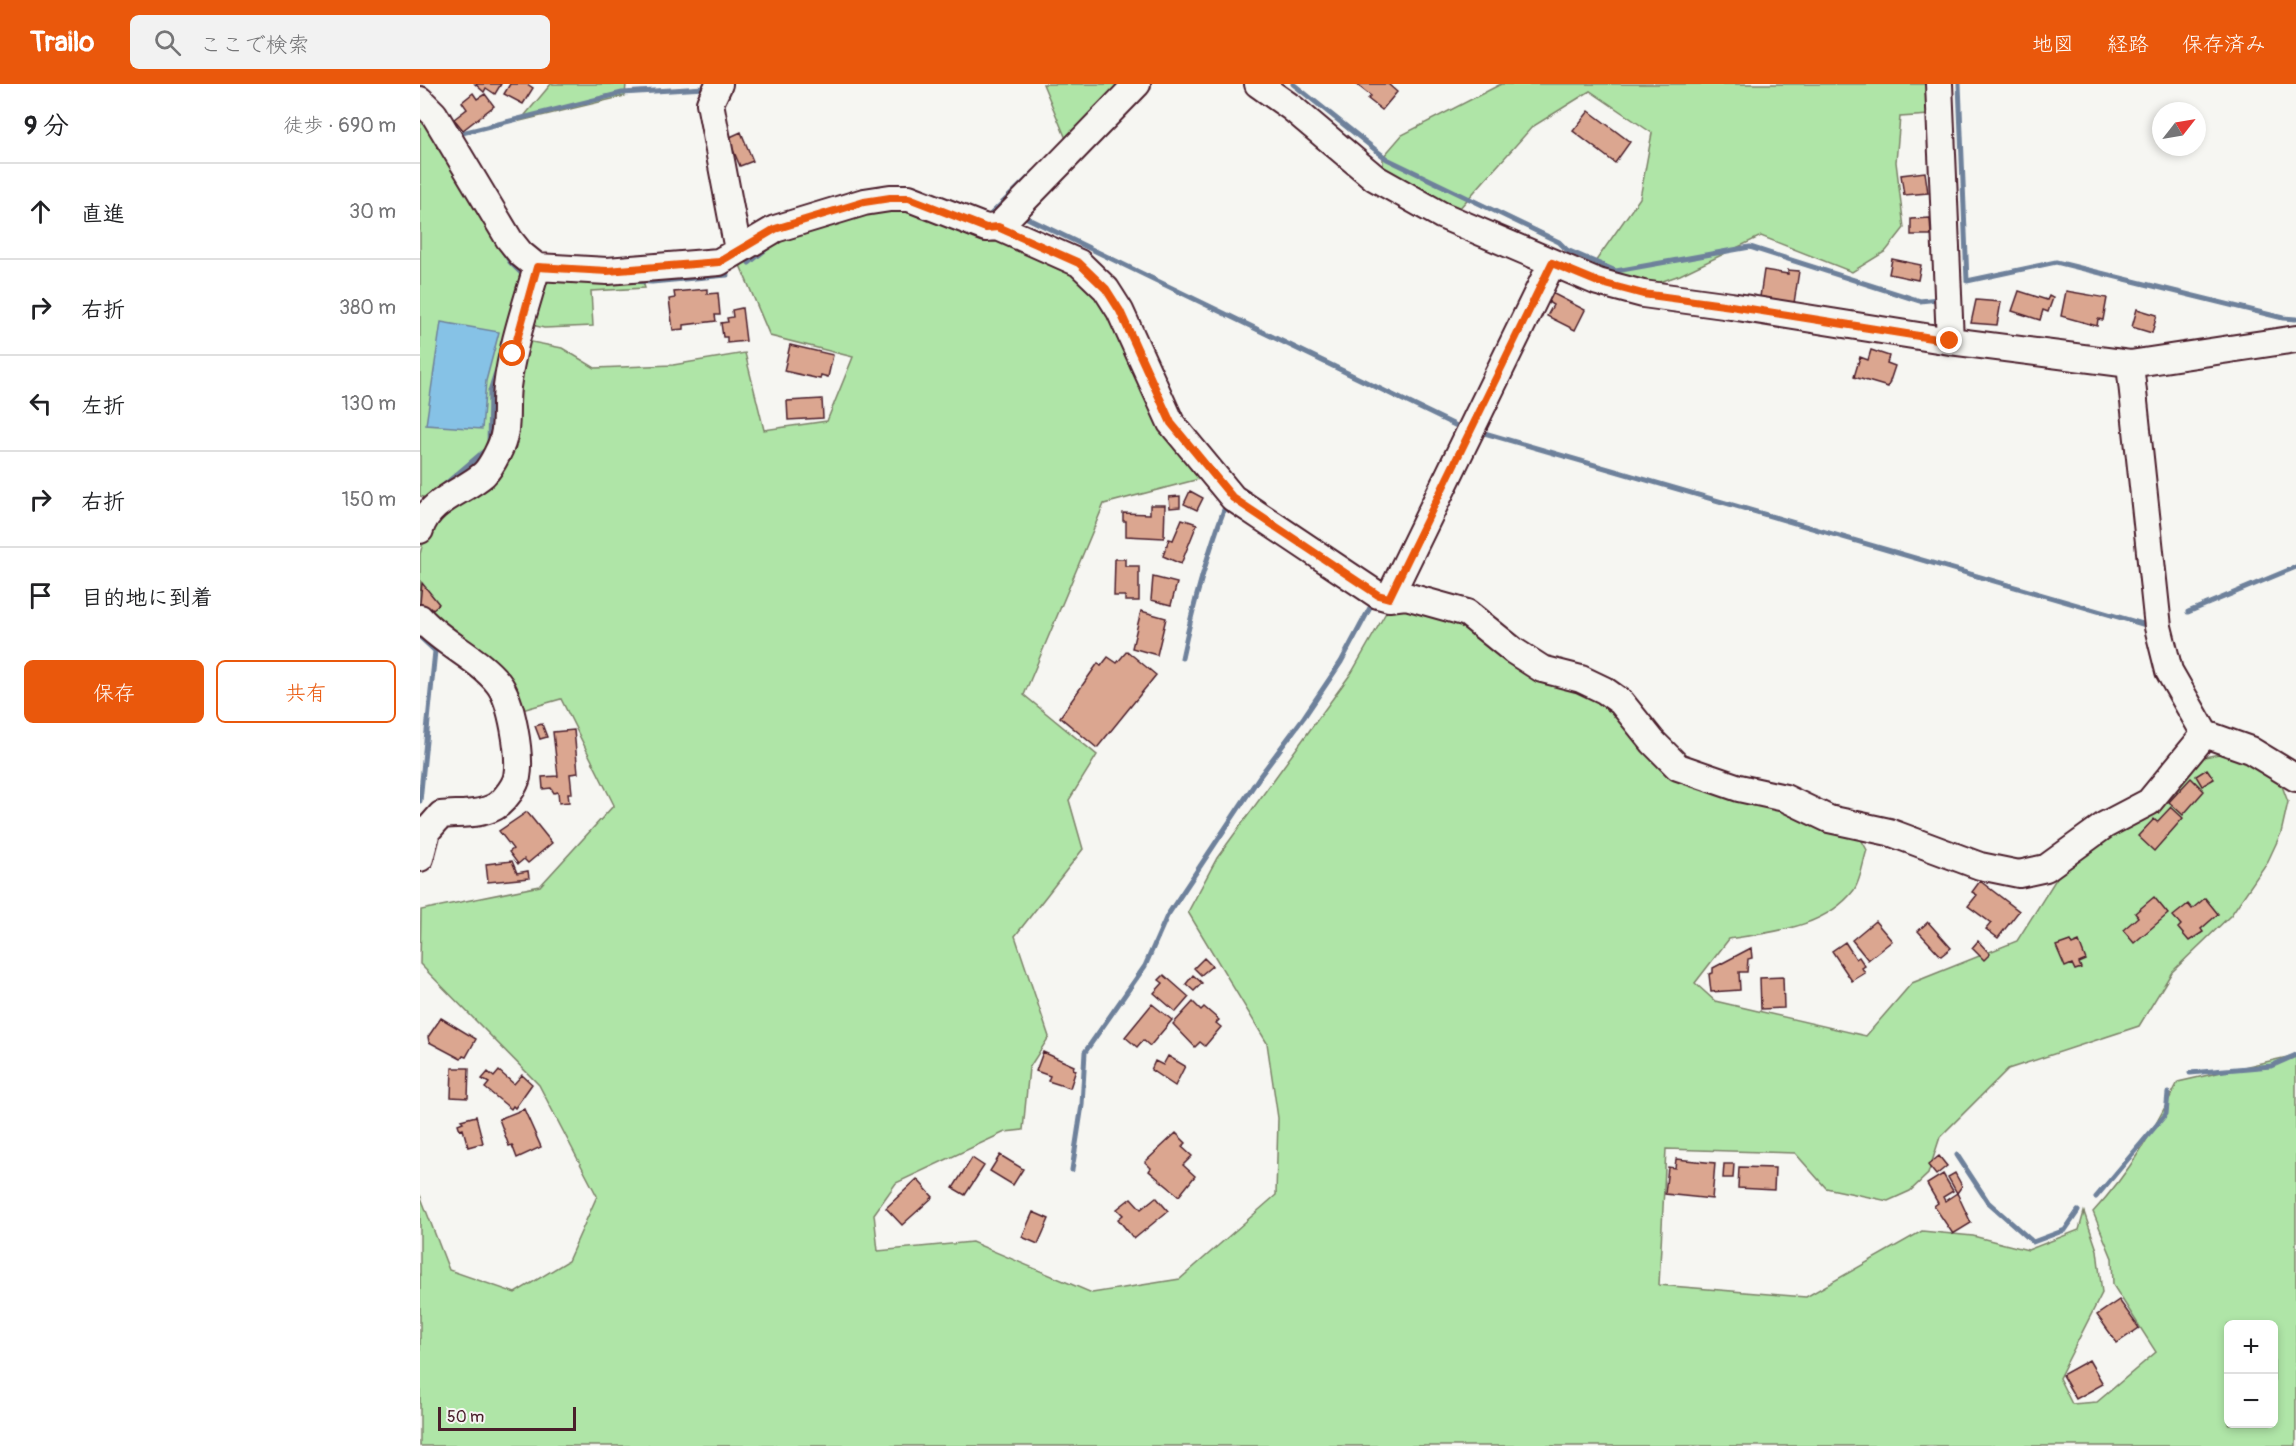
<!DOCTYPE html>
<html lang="ja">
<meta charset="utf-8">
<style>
body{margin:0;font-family:Pangolin,"Klee One",sans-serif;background:#f2f2f2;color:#202124}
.controls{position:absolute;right:18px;bottom:18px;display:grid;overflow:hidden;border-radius:9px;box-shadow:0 3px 9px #0003}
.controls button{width:54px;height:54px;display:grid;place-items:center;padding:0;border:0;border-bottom:2px solid #e0e0e0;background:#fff;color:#202124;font:30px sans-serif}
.compass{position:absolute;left:1732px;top:18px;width:54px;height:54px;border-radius:50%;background:#fff;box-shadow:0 3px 9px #0003;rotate:59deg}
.scale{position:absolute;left:18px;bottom:15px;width:138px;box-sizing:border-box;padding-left:6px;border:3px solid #4a1f2b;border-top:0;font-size:16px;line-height:21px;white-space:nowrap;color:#4a1f2b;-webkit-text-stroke:4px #f6f6f2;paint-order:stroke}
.stop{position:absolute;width:18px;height:18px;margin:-14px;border:4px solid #ea580c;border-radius:50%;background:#fff}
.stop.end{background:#ea580c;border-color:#fff;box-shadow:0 2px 6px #0008}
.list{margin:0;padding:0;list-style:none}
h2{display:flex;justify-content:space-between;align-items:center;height:78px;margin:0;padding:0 24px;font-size:26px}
h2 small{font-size:20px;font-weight:400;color:#757577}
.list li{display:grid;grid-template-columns:39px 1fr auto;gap:18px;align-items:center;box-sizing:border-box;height:96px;padding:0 24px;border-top:2px solid #e0e0e0}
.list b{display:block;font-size:22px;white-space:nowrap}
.list em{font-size:20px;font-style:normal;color:#757577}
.actions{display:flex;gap:12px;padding:18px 24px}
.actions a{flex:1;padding:14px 0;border:2px solid #ea580c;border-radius:9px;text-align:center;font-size:21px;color:#ea580c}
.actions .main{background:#ea580c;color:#fff}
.icon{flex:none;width:33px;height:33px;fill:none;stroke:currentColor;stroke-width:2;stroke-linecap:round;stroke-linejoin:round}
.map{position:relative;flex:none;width:1876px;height:1362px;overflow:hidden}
header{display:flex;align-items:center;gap:36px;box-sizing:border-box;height:84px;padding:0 30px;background:#ea580c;color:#fff}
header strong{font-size:28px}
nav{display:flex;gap:33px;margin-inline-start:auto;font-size:21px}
.search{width:420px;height:54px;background:#f2f2f2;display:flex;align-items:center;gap:15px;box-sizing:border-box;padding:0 21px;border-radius:9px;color:#757577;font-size:22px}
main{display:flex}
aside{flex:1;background:#fff}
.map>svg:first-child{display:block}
.green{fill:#afe5a7;stroke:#7c8269;stroke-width:1.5;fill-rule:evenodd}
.water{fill:#86c2e6;stroke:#6e819b;stroke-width:1.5}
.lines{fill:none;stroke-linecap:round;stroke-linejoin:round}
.stream{stroke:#6e819b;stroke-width:5}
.building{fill:#dba690;stroke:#4a1f2b;stroke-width:1.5}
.minor-casing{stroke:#4a1f2b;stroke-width:30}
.minor{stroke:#f6f6f2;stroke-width:26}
.route{stroke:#ea580c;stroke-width:8}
</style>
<header>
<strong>Trailo</strong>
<div class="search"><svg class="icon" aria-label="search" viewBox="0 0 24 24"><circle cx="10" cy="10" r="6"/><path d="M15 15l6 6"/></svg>ここで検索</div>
<nav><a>地図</a><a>経路</a><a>保存済み</a></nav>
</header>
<main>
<aside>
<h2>9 分<small>徒歩 · 690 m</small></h2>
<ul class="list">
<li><svg class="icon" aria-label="ahead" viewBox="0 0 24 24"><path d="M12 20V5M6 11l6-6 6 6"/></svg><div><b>直進</b></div><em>30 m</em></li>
<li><svg class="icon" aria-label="right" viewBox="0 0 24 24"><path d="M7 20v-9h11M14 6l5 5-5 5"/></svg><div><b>右折</b></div><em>380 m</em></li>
<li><svg class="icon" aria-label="left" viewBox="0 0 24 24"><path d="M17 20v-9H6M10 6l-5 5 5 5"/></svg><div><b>左折</b></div><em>130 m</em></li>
<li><svg class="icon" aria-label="right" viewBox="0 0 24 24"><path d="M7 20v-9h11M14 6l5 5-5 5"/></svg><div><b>右折</b></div><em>150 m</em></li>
<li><svg class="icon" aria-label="arrive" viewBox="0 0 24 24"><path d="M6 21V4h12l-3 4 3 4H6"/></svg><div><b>目的地に到着</b></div></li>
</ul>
<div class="actions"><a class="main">保存</a><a>共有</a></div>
</aside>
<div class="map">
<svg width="1876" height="1362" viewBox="0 0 1876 1362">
<rect width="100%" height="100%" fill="#f6f6f2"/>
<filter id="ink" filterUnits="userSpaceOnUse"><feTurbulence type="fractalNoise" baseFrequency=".0167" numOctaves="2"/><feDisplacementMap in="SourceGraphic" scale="12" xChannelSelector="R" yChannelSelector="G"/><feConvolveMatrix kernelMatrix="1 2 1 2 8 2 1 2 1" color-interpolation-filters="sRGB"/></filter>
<g filter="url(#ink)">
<path class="green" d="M131 0H206L205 12 100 37Z
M623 0H711L649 62Z
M1081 0H1510V31L1480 33 1476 78 1484 144 1466 167 1432 188 1341 152 1260 191 1223 204 1168 188 1220 114 1232 49 1170 7 1112 43 1038 126 963 88V73L982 51Z
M0 23 109 185 76 364 13 416 0 412Z
M486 118 665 191 783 394 684 420 604 611 677 671 649 716 663 765 595 852 629 953 609 984 603 1046 585 1048 476 1099 454 1130 458 1167 552 1158 672 1209 760 1195 856 1111 858 1034 847 959 768 828 797 774 932 588 968 525 981 519 1047 535 1192 619 1255 686 1436 746 1447 766C1443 777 1441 796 1434 806 1405 844 1352 848 1309 855L1275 899 1295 917 1446 952 1492 899 1597 857 1648 776 1770 676 1799 670 1837 678 1859 694 1868 718 1861 749 1848 777 1811 831 1752 888 1719 942 1588 985 1520 1053 1508 1090 1490 1107 1468 1117 1406 1104 1375 1069 1246 1065 1239 1201 1386 1213 1502 1147 1553 1152 1608 1166 1659 1146 1664 1128 1677 1166 1682 1209 1639 1294 1652 1320 1677 1318 1736 1268 1693 1201 1692 1174 1673 1128C1711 1087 1733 1047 1758 998L1876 971V1362H0V1111L29 1186 95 1209 148 1177 177 1112 119 1001 0 880 1 826 120 802 194 721 141 615 99 627 0 527V470L10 432 63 396 102 256 142 264 175 284 253 281 325 269 344 346 407 337 433 273 350 252 317 174 357 148ZM1808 1240H1854V1340H1808Z
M221 192 225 204 171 207 173 242 124 244 108 240 121 194Z"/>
<path class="water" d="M21 238 79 248 66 297 62 345 6 341Z"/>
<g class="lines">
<path class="stream" d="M873 0 967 75 1139 158 1147 166 1196 187 1330 163 1500 217 1518 215
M1539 0 1547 197 1636 178 1863 234 1876 235
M42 49 202 9 284 4
M601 131 1039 343
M567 134 614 88
M81 164 90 178 103 191 102 195
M329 179 351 161
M209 197 232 198 307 191
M1061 348 1726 541
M22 403 69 363 70 307 79 279
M1768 528 1876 483
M0 553 15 567 0 717
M762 574C773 522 786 473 805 423L811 427
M1770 989 1851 982 1876 971
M1537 1071 1568 1118 1613 1158 1645 1146 1658 1127
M652 1086 662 1021 665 968 725 882 747 832 840 692 884 633 921 578 952 520 949 518
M1676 1113 1746 1030 1748 1009"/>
</g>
<path class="building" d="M55 0H81L75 10 66 4 64 8Z
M90 0H107L113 4 103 20 84 10Z
M936 0H968L977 8 962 26 948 15 951 12Z
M53 9 57 15 65 10 74 22 43 46 34 35 47 25 42 18Z
M1169 27 1210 58 1195 79 1153 47Z
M321 48 333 77 320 82 308 54Z
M1505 88 1508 109 1484 111 1481 91Z
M1510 134 1511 151H1491V135Z
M1472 175 1501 181 1498 196 1469 190Z
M1344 186 1368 190V186L1379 187 1374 219 1340 213Z
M287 205V210L298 209 300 231H295L296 237 264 241V245L253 246 249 215 255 214 254 208Z
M1599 207 1627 216 1629 212 1633 214 1628 228 1623 226 1620 236 1592 227Z
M1646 207 1687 214 1683 236 1678 235 1677 242 1641 232Z
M1132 209 1165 226 1155 246 1127 232 1133 221 1128 218Z
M1556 216 1581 218 1577 241 1551 239Z
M322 224 326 257 307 259V253H303L301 239 308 238 307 234 313 233 312 226Z
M1717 225 1737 231 1732 249 1712 243Z
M370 261 413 271 408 293 401 291 400 295 364 287Z
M1451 266 1469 272 1467 279 1475 282 1468 303 1434 293 1440 273 1448 276Z
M402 315 403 334 368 336 367 317Z
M770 407 783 414 777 426 764 420Z
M760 412V423L750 424 749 413Z
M730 421H745L744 454 706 452V437H703V429L730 430Z
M762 435 777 440 761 480 743 472 749 455 753 456Z
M695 475H705V482H719V517H705V512H694Z
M733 493 757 499 751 521 731 516Z
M2 499 19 520 8 529 0 519Z
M721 527 746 534 737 571 712 564Z
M707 567 736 591 677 664 640 633 678 579 681 582 688 573 697 579Z
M122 640 127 653 120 655 115 642Z
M154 646 158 689 150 690 152 709H148L149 718 139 719 138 708 134 709 131 704 123 705 122 693 138 692 133 648Z
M1787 685 1794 695 1782 702 1776 692Z
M1771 694 1784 707 1763 731 1749 718Z
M1751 723 1763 734 1734 767 1718 752 1734 735 1737 738Z
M107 728 132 759 108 779 104 775 98 780 89 768 93 765 79 747Z
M92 777 97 789 108 787 109 794 68 798 66 780Z
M1560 797 1599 827 1578 854 1566 845 1571 839 1548 822 1557 811 1552 808Z
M1734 813 1748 830 1714 859 1703 846 1718 833 1715 829Z
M1785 814 1798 830 1781 845 1783 848 1769 857 1758 844 1761 841 1753 832 1768 820 1772 825Z
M1455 837 1472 857 1448 876 1432 856Z
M1508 838 1531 864 1521 872 1498 847Z
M1558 857 1570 870 1564 876 1552 864Z
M1650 857 1652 861 1659 858 1666 876 1659 879 1661 884 1655 886 1652 880 1645 883 1636 862Z
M1425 858 1436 875 1439 873 1445 882 1442 884 1445 889 1432 897 1412 867Z
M1331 864 1332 874 1328 875 1327 888H1319L1320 906 1291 908 1289 890 1293 889V884Z
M784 874 792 882 781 891 774 884Z
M744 891 769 913 756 928 734 909 743 899 739 896Z
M773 891 782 899 774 907 766 900Z
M1363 893 1364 924 1341 925 1340 894Z
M773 918 781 926 784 923 799 936 796 939 801 943 785 962 780 958 775 963 753 940Z
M732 920 752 936 730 962 723 956 717 963 705 953Z
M21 934 56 955 46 973 43 972 41 975 9 958 8 953Z
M623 968 654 982 653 985 656 986 650 1004 628 997 630 992 616 987Z
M748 972 765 982 755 1002 731 986 735 977 743 981Z
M32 984H49L48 1014 31 1013Z
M79 987 94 1000 102 991 112 1000 95 1024 93 1022 91 1025 65 1004 69 999 62 995 68 988 74 993Z
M104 1025 121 1063 97 1074 92 1061 89 1062 79 1035Z
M56 1032 63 1059 48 1063 43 1045 40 1046 38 1040 43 1038 41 1036Z
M756 1049 766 1059 762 1063 772 1072 763 1081 775 1092 759 1112 729 1087 731 1084 725 1078Z
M580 1071 603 1085 593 1101 570 1087Z
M1519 1072 1527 1082 1516 1091 1508 1081Z
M552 1074 564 1082 545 1111 533 1104Z
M1256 1075 1295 1079 1292 1115 1245 1110 1248 1083 1255 1084Z
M1304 1080H1314L1313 1094H1303Z
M1319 1083 1355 1084 1354 1106 1318 1104Z
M1535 1089 1542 1102 1537 1109 1528 1093Z
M1523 1090 1533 1107 1523 1113 1525 1117 1537 1109 1551 1139 1533 1150 1514 1122 1518 1119 1507 1100Z
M497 1095 513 1113 482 1141 466 1124Z
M736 1113 748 1127 714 1155 698 1135 703 1131 697 1125 711 1114 721 1125Z
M613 1128 629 1135 618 1160 602 1153Z
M1699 1216 1719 1244 1697 1259 1677 1231Z
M1669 1276 1683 1300 1656 1315 1642 1291Z"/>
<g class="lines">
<g class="minor-casing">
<path id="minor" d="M299 0 290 19 318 166
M838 0 872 24 955 94 1021 131 1178 198 1223 210 1311 222 1530 257 1710 280 1876 255
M1519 0 1530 257
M0 16 14 30 89 155 101 170 117 183 187 187 299 178 355 145 444 118 470 114H489L566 144 578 143 659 179 686 205 700 227 751 339 813 414 958 511 969 514 986 512 1047 529 1094 567 1122 585 1161 595 1184 606 1201 618 1233 658 1258 683 1319 704 1365 714 1409 735 1469 748 1560 782 1599 790 1626 784 1685 741 1729 718 1785 650
M578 143 717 0
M1710 280 1738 543 1749 587 1785 650 1830 666 1876 694
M0 446C8 416 44 408 64 390 69 385 74 376 77 370 90 347 84 328 87 303 92 262 106 222 117 183
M969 514 1132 179
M0 534C22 559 57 573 78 599 92 616 101 672 97 693 95 702 86 714 79 720 64 732 39 729 21 731L7 747 0 774"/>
</g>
<use href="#minor" class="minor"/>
</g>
</g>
<g class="lines" filter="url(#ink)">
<path class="route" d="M93 270 117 183 187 187 299 178 355 145 444 118 470 114H489L566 144 578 143 659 179 686 205 700 227 751 339 813 414 958 511 969 514 1132 179 1178 198 1223 210 1311 222 1530 257"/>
</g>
</svg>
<div class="controls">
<button>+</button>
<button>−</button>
</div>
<svg class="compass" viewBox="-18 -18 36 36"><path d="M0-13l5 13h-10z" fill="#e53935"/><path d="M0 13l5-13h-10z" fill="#757577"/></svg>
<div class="scale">50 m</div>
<div class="stop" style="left:93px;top:270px"></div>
<div class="stop end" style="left:1530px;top:257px"></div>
</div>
</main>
